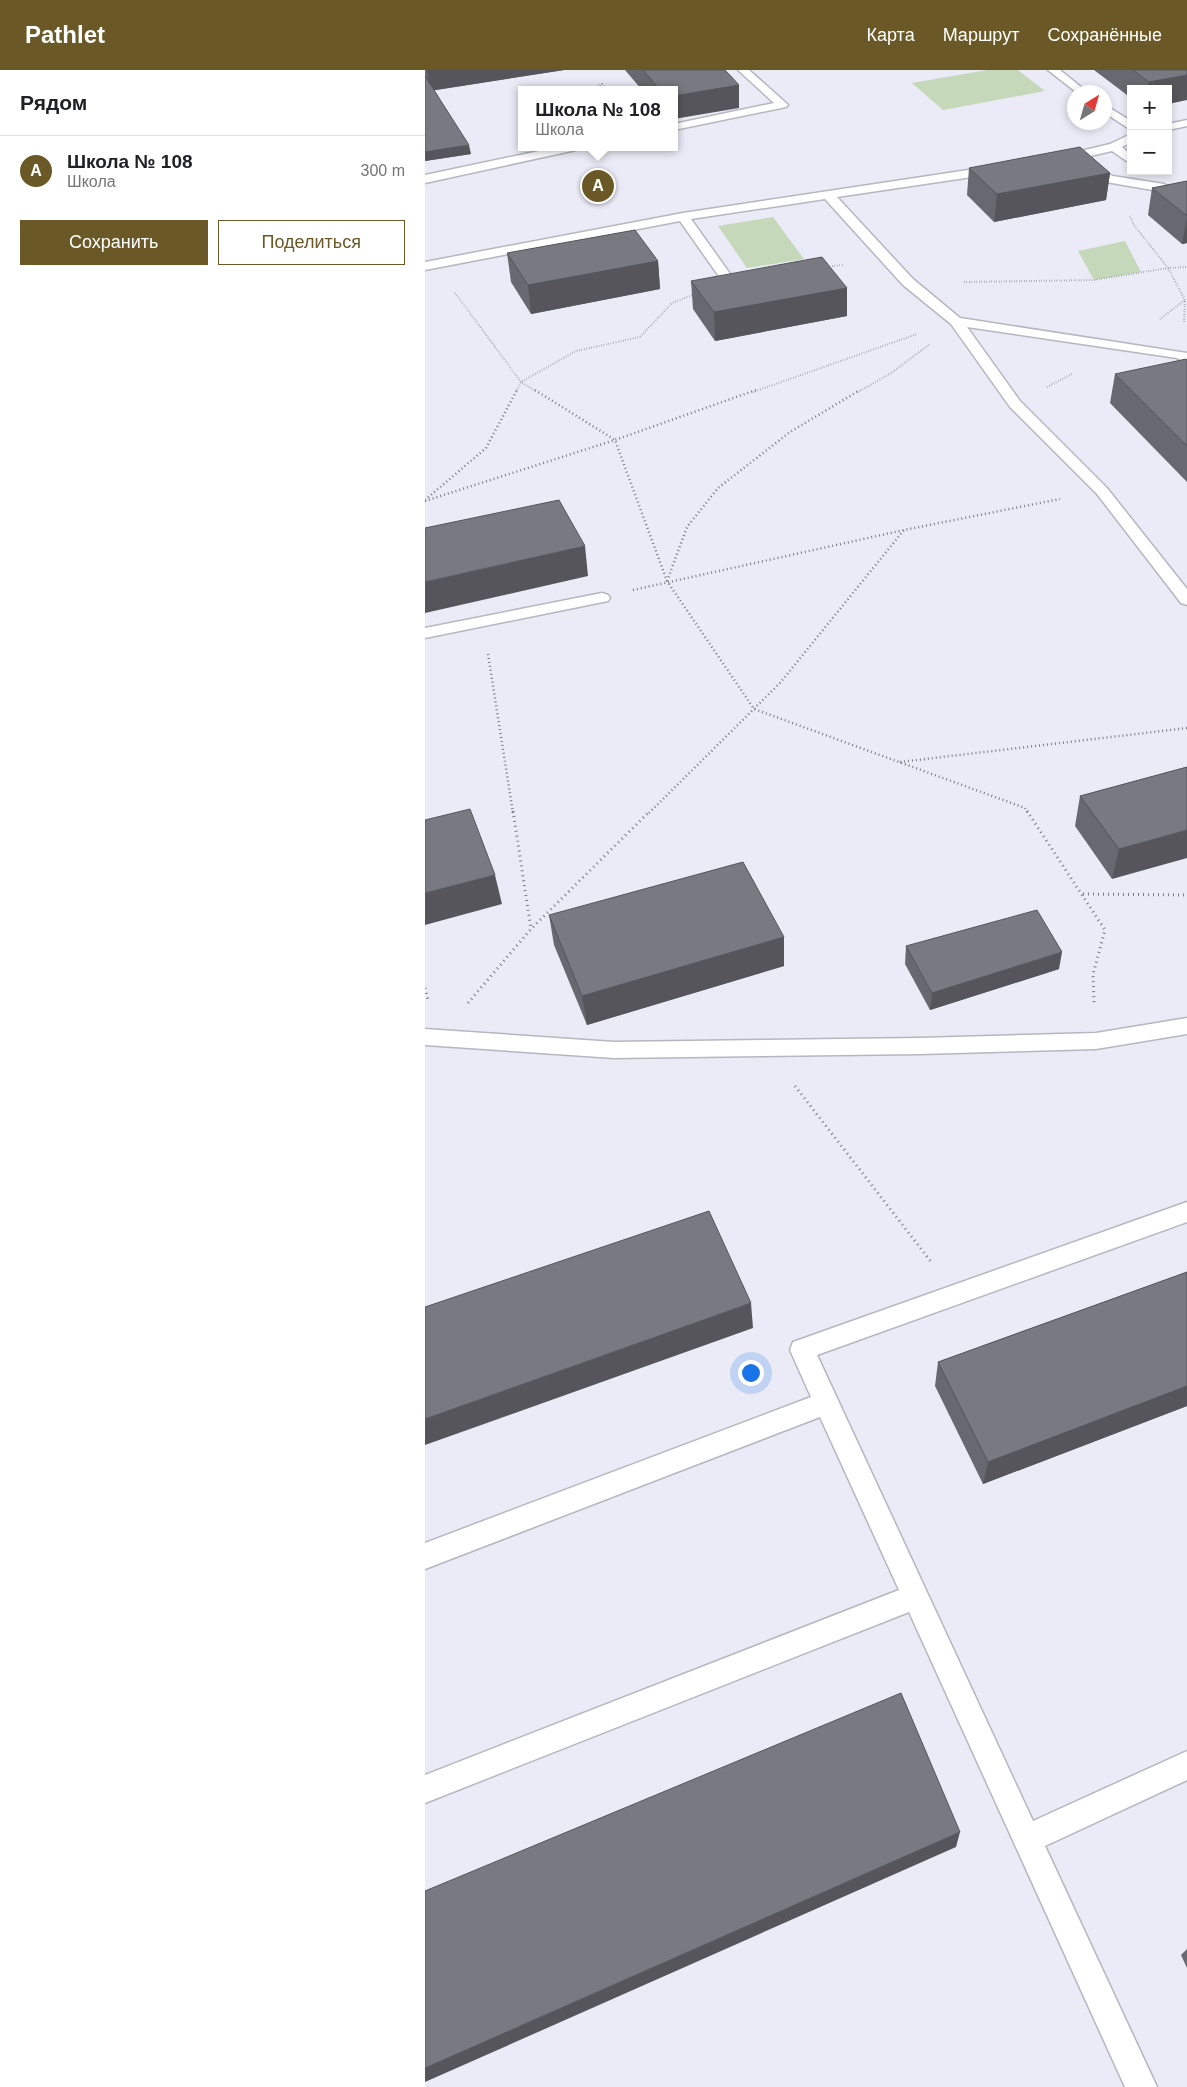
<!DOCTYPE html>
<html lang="ru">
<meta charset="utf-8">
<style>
body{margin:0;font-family:Helvetica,sans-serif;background:#f6f6f6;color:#202124}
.controls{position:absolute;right:15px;top:15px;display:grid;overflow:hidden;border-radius:0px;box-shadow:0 2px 8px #0003}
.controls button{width:45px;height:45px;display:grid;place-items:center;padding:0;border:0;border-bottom:1px solid #e0e0e0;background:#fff;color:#202124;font:25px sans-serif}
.compass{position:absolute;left:642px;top:15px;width:45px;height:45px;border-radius:50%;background:#fff;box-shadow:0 2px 8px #0003;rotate:37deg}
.you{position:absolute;left:325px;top:1302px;width:18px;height:18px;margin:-12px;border:4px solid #fff;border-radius:50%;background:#1a73e8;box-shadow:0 0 0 8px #1a73e833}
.badge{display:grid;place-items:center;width:32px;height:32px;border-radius:50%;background:#6a5926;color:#fff;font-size:16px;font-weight:700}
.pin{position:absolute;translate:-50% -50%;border:2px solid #fff;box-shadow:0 1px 5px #0006}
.popup{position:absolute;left:93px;top:16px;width:160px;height:65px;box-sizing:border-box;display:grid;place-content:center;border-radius:0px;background:#fff;filter:drop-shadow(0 1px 4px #0005);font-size:16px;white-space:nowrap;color:#757577}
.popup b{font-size:19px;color:#202124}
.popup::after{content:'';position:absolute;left:50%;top:100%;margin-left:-10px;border:10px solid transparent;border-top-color:#fff}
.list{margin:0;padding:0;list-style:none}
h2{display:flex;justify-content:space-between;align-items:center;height:65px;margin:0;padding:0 20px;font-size:21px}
h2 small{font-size:16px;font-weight:400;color:#757577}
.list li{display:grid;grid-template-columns:32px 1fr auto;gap:15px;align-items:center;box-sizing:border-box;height:70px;padding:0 20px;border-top:1px solid #e0e0e0}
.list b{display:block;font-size:19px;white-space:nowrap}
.list p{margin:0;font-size:16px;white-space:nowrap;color:#757577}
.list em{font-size:16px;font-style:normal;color:#757577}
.actions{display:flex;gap:10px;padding:15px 20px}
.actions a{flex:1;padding:11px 0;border:1px solid #6a5926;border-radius:0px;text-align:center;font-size:18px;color:#6a5926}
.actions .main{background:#6a5926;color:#fff}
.map{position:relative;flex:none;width:762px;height:2017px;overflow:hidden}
header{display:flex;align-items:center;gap:30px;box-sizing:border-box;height:70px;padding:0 25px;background:#6a5926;color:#fff}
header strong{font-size:24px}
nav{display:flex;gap:28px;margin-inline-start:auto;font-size:18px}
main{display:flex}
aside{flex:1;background:#fff}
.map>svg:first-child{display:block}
.green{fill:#c5d8ba}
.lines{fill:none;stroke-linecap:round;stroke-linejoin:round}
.service-casing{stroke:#b5b6c0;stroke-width:3}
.path-far2{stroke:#7a7b82;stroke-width:2;stroke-dasharray:0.5 2;stroke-linecap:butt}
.path-far1{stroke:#7a7b82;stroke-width:2.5;stroke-dasharray:1 3;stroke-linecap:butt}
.path{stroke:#7a7b82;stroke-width:3;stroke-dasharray:1 4;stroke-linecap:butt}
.service{fill:#fff;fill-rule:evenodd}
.wall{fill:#686870}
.shaded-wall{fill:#55555b}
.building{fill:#797982;stroke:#55555b}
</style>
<header>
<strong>Pathlet</strong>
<nav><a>Карта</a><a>Маршрут</a><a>Сохранённые</a></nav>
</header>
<main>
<aside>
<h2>Рядом<small></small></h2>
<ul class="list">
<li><span class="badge">A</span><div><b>Школа № 108</b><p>Школа</p></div><em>300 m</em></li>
</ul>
<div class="actions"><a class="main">Сохранить</a><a>Поделиться</a></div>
</aside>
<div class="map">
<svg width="762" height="2017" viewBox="0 0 762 2017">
<rect width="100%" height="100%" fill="#eaebf6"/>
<path class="green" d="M562 0H593L620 21 518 40 487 13Z
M348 147 379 189 322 198 293 156Z
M700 171 716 202 669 210 653 181Z"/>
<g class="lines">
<g class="service-casing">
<path id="service" d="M313 0H324L361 33 363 35 361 37 249 60V54L349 33Z
M623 0H635L662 22H651Z
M680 35 706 51V60L680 43Z
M762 50V56L743 60V54Z
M706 64V72L697 77 706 85V94L687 81 635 93 629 89 631 87 685 74Z
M133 77H157L151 80 0 113V105Z
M658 92 688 106 739 114 745 118 739 122 681 112 654 98 652 96Z
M570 96 576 100 574 103 412 127 488 209 535 248 762 283V294L752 288 542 257 595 331 682 418 762 519V535L756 533 672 424 585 337 526 254 478 215 400 129 266 149 308 208 328 206 329 209 328 212C319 214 309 217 300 215L255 151 0 200V192L258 143Z
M177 523 183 525 185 528 183 531 0 568V558Z
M762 948V964L671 979 495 984 189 988 0 975V959L189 972 495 968 671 963Z
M762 1132V1152L392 1285 608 1751 762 1681V1710L620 1776 732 2017H700L484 1542 0 1733V1705L474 1520 395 1347 0 1499V1473L386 1327 365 1280 368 1272Z"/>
</g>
<path class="path-far2" d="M166 20 177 14 182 20
M705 146 709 155 743 198 760 230 759 253
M407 196 419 195
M539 212 669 210 743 198 762 197
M30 223 96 312 112 322
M735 249 760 230
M622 317 647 304
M91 322 96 312 151 281 215 267 247 233 270 224
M328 322 492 264
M433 322 466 303 505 274"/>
<path class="path-far1" d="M110 320 190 370 242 511 329 639 600 738 603 743
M0 430 61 378 92 320
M0 431 190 370 331 320
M242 511 262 457 293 418 365 362 435 320
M208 520 479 460 635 429
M63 584 88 743
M475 692 762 658
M224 743 355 613 479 460"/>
<path class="path" d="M88 741 106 859
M602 741 680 860 668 904 669 933
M658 824 762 825
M0 918 3 930
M43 933 106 859 225 741
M370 1016 507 1193"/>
<use href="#service" class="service"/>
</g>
<path class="wall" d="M0 0H139L9 20 46 84 0 91Z
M200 0H300L314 15V38L249 20H217Z
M669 0H762L743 19H706V28Z
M544 98 685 103 681 130 569 152 542 125Z
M762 111V173L757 174 723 145 727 118Z
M82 183 233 191 235 219 106 244 86 212Z
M266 211 422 218V246L290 271 268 239Z
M762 290V412L685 333 690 304Z
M762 697 687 809 650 756 655 726Z
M124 845 359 867V896L162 955 129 875Z
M481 876 634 899 505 940 480 894Z
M762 1202V1336L558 1414 510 1316 513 1292Z
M762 1879V1898L756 1885Z"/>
<path class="shaded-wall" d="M2 0H139L5 21Z
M762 5V30L743 34V19H722L724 12Z
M314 15V38L249 49V26Z
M44 75 46 84 0 91V82Z
M685 103 681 130 569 152 572 124Z
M762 148V173L757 174Z
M233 191 235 219 106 244 103 215Z
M422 218V246L290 271 289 242Z
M160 476 163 506 0 543V512Z
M762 760V788L687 809 694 779Z
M70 805 77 834 0 855V823Z
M359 867V896L162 955 157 926Z
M637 882 634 899 505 940 507 923Z
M326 1233 328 1258 0 1375V1349Z
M762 1316V1336L558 1414 563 1392Z
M535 1762 531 1777 0 2012V1998Z"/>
<path class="building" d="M218 0H300L314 15 249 26V20H235Z
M708 0H762V5L724 12Z
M0 6 44 75 0 82Z
M655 77 685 103 572 124 544 98Z
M762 111V146L727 118Z
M210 160 233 191 103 215 82 183Z
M397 187 422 218 289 242 266 211Z
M761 289 762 290V376L690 304Z
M134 430 160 476 0 512V458Z
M762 697V760L694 779 655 726Z
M45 739 70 805 0 823V750Z
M318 792 359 867 157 926 124 845Z
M612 840 637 882 507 923 481 876Z
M284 1141 326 1233 0 1349V1237Z
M762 1202V1316L563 1392 513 1292Z
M476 1623 535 1762 0 1998V1821Z"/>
</svg>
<div class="controls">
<button>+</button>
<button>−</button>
</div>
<svg class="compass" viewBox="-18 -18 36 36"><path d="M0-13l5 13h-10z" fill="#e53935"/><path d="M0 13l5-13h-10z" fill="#757577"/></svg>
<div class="you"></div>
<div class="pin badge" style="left:173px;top:116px">A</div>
<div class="popup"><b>Школа № 108</b>Школа</div>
</div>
</main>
